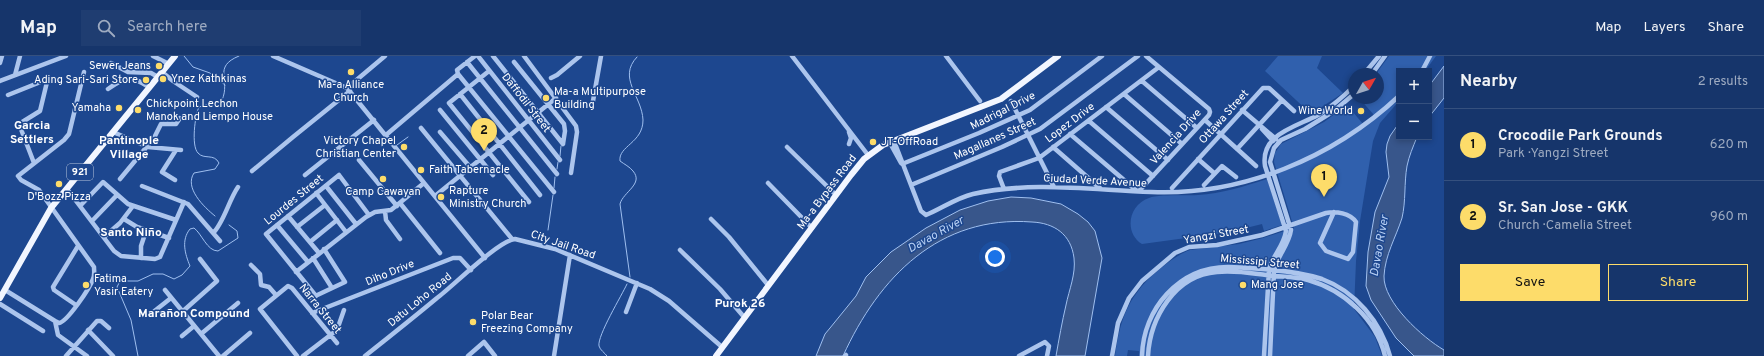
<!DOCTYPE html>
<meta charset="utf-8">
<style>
body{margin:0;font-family:Overpass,sans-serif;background:#1f3d71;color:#f1f3f6}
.controls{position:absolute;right:12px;top:12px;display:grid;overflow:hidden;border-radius:0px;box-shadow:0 2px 6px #0003}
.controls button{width:36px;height:36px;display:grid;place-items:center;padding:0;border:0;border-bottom:1px solid #35507e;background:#16356b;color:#f1f3f6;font:20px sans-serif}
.compass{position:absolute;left:1348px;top:12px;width:36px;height:36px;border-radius:50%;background:#16356b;box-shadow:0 2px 6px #0003;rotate:51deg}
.you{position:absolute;left:995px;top:201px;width:14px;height:14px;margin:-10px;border:3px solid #fff;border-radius:50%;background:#1a73e8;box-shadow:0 0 0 6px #1a73e833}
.badge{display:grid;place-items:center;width:26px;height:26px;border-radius:50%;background:#fddc6a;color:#111;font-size:13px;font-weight:700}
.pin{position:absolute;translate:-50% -33px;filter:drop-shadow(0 1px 2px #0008)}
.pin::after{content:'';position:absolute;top:21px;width:14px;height:12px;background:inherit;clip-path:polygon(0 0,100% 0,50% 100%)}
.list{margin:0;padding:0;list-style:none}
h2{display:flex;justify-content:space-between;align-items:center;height:52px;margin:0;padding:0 16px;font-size:17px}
h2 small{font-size:13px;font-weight:400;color:#9eabc1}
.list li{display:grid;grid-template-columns:26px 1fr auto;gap:12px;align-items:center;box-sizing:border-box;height:72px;padding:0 16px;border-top:1px solid #35507e}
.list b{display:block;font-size:15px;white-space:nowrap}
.list p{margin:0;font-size:13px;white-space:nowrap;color:#9eabc1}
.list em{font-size:13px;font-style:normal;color:#9eabc1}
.actions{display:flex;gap:8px;padding:12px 16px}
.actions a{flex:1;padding:9px 0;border:1px solid #fddc6a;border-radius:0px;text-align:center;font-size:14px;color:#fddc6a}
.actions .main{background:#fddc6a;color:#111}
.icon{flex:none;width:22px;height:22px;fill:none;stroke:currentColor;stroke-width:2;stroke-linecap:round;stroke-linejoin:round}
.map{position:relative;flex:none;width:1444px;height:300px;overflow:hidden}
header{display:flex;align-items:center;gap:24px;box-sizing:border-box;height:56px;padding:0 20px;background:#16356b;border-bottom:1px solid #35507e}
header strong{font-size:19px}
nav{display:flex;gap:22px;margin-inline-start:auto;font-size:14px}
.search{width:280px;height:36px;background:#1f3d71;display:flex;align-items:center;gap:10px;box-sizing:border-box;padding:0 14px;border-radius:0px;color:#9eabc1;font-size:15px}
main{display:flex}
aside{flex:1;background:#16356b}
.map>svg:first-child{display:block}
.green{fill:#3060ad}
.water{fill:#38568b;stroke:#9fbfef}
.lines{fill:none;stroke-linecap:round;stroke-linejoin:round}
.stream{stroke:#9fbfef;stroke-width:1}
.minor{stroke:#acc5ed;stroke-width:4.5}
.major{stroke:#f2f6ff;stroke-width:6}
.poi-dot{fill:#fddc6a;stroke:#1d478f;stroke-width:1.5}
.labels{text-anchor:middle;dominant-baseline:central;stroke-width:3;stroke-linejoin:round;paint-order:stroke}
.shield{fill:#1d478f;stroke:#bbc8dd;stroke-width:1}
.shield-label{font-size:10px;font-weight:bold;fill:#fff}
.poi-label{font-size:11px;fill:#fff;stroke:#1d478f;text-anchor:start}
.street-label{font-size:11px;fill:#fff;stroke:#1d478f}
.neighbourhood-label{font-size:12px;font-weight:bold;fill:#fff;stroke:#1d478f}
.water-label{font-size:12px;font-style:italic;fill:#b8d0f4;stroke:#1d478f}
</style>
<header>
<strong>Map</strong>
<div class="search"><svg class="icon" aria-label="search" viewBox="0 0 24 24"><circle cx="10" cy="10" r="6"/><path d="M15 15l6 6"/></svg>Search here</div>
<nav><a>Map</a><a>Layers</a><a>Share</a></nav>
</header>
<main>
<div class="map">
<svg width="1444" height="300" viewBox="0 0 1444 300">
<rect width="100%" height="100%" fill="#1d478f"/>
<path class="green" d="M1278 0H1322L1317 12 1343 37 1311 58 1265 15Z
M1389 0H1436L1425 15H1399V45L1380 67 1373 85 1360 165 1356 205 1354 253 1375 281 1382 300H1139V295L1128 294 1127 300H1115C1120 261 1130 237 1161 212 1170 205 1179 198 1190 194L1239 188 1263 182 1294 172 1274 106 1275 97 1281 88 1324 66 1347 49 1363 68 1374 59 1359 42H1378V18H1376Z
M1267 123 1282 169 1264 175 1262 168 1230 176 1142 188C1124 177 1128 149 1149 142 1158 138 1186 140 1198 139 1221 138 1245 130 1267 123Z"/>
<path class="water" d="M1444 10V42L1429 61V30Z
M1399 67V81H1417C1413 91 1409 100 1407 110 1404 127 1406 145 1402 162 1396 181 1385 199 1384 220 1383 246 1423 282 1444 294V300H1414L1396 282 1371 244 1366 230 1368 196 1375 156 1389 121 1386 96 1387 88 1390 80Z
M1011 141 1031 142 1061 148 1078 158 1088 166 1095 175 1102 202 1085 300H1056C1059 283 1062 266 1066 249 1069 234 1076 218 1074 202 1071 178 1054 167 1032 166 939 159 879 221 843 300H816L825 278 830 272 856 240 866 221 891 196 926 172 960 154 988 145Z"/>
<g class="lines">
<path class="stream" d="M184 0 193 11 210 17 225 29
M397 89 408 81
M560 100 561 90
M557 113 558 106
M554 132 555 121
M215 160C204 151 184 132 194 117L215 113 219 107C214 97 204 104 198 97 191 90 195 59 199 51L222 44C231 24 212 11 239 0
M548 174 553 139
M630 221 620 148C623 136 644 128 633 115 630 111 624 108 620 105 618 90 643 87 643 64 642 40 617 22 637 1
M138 300 131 264 117 231 120 225H138L153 218H163L174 223 182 219 190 210C185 198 181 184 190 173L194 172C202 178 207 195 218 195L238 182 237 175 229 169
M607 300C605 297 600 294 599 290 597 280 622 239 627 228"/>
<path class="minor" d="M153 0 169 8
M273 0 347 32 485 202
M478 0 560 104
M493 0 563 88
M524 0 576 70 577 76 571 117
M792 0 868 99
M946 0 980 45
M467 6 557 118
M514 6 564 68 565 75 563 88
M0 7 2 0
M111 7 128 16 151 17 158 21
M489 15 449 47 529 146
M1422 15 1430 0
M162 16 173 25 197 41
M458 18 554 136
M458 18 457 14 475 0
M1364 18 1379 0
M1372 18 1385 0
M15 19 20 0
M551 22 557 19 580 0
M0 25 66 0
M1142 25 1197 72
M347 32 385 0
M108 33C127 20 129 19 149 31
M460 38 540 139
M1124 38 1182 88
M8 39 43 25 47 26 40 55 19 68 34 107
M593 45 601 0
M1011 45 1054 131
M1106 51 1168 104
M440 54 493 119
M1242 54 1276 83
M1205 64 1256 110
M1089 65 1153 120
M421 72 512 183
M1262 73 1273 85
M113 76 148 91 181 94
M440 76 470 111
M849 76 851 82 849 88
M1070 78 1137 135
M386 79 458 18
M894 85 921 155 926 159C941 153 956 142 973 138 1031 125 1092 134 1151 136 1242 140 1333 102 1399 40
M890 87 901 107
M787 91 836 139
M1053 91 1101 133
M1237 93 1282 44
M1198 103 1214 117
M359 104 397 150
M902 108 979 77 1030 54 1102 0
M252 115 293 81 350 35
M305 119 374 64
M120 123 154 82 161 68H176L180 62
M175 124 162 116 176 94
M768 127 812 172
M911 129 1002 91 1040 73 1138 0
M1204 129 1222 110 1236 121
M142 130 188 148 220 185
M326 130 356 168
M1172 132 1263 32H1269L1294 55
M67 133 114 195 121 200 155 203 160 201 184 146
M1004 133 999 120 1000 116 1039 102 1159 11
M1139 135 1209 59 1210 56 1209 53 1146 0
M316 137 346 176
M435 140 556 42
M400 147 440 197
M80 150 103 126 128 148 176 164
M385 155 386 164 400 183
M288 160 319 197
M124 163 137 171 169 182
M711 163 729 181 768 229
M92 165 117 139
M277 169 308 206
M297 171 325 149
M213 177C223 168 229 144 238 131
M104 181 120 167 133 150
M310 186 337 164
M680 194 720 233 744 261
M141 202V190L146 175
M313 202 332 232
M251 209 260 218 261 229 269 231 276 239
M296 216 366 161 375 156 391 154 424 127
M5 234 55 265 58 279 87 300
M165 234 219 300
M316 240 266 178 339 119 369 159
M311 242 345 226 324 193
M0 248 43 275
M76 249 54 234 53 231 78 190
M182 256 217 225 200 203
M626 256 637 227
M152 257 171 242
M312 257 453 202H460L471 214
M55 265 59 267C67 266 90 232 93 223 95 219 94 215 94 211L39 134 21 124 18 120 64 84 69 78 84 16
M88 274 113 300
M201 278 238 247
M182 280 194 270
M66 300 97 265H101L109 272
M223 300 250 277
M297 300 260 253 288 230 292 232 337 287
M303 300 337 274 344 254
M365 300C389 281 413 262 437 242 452 231 499 184 515 183L555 193 650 233 669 245 722 291
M468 300 484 286 495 300
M554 300 570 199
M845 300 846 299
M1019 300 1045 286 1049 290 1047 300
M1112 300 1118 267 1129 242 1142 225 1175 197 1189 191 1217 189 1262 179 1326 157C1336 155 1350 157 1356 166L1353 196 1348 203 1326 195 1320 187 1334 156
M1142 300C1143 253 1179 211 1228 211 1257 212 1294 214 1322 223 1355 235 1381 266 1390 300
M1148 300C1150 262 1175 219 1217 216 1234 214 1250 217 1266 219 1280 221 1295 220 1308 224 1344 234 1376 263 1385 300
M1264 300 1269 214C1272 200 1284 190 1286 175L1265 110C1260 78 1296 71 1318 59 1331 51 1343 41 1354 30
M1270 300 1274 215C1277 200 1289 189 1291 174L1270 106 1274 92 1281 84 1305 73 1334 55 1354 38"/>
<path class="major" d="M0 242 51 152 175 0
M716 300 851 119 864 103 883 89 1001 43 1058 0"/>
</g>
<g class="poi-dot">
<circle cx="159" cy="10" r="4"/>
<circle cx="351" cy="16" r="4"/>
<circle cx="163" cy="23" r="4"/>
<circle cx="146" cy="24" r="4"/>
<circle cx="546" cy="42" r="4"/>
<circle cx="119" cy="52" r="4"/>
<circle cx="138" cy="54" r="4"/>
<circle cx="1361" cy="55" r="4"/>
<circle cx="873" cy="86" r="4"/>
<circle cx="404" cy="91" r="4"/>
<circle cx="421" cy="114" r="4"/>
<circle cx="383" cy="123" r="4"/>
<circle cx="59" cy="128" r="4"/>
<circle cx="441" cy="141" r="4"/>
<circle cx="86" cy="229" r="4"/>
<circle cx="1243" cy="229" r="4"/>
<circle cx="473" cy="266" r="4"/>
</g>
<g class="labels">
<rect class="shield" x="67" y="108" width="26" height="16" rx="3"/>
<g class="shield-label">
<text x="80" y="116">921</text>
</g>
<g class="poi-label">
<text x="151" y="10" text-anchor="end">Sewer Jeans</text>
<text x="171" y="23">Ynez Kathkinas</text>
<text x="138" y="24" text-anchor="end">Ading Sari-Sari Store</text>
<text x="351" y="29" text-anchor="middle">Ma-a Alliance<tspan x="351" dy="13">Church</tspan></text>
<text x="554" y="36">Ma-a Multipurpose<tspan x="554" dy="13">Building</tspan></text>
<text x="146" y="48">Chickpoint Lechon<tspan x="146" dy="13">Manok and Liempo House</tspan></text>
<text x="111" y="52" text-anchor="end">Yamaha</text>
<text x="1353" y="55" text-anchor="end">Wine World</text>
<text x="396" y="85" text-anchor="end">Victory Chapel<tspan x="396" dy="13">Christian Center</tspan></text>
<text x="881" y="86">JT-OffRoad</text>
<text x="429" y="114">Faith Tabernacle</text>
<text x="449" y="135">Rapture<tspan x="449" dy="13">Ministry Church</tspan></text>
<text x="383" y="136" text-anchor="middle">Camp Cawayan</text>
<text x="59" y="141" text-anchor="middle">D'Bozz Pizza</text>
<text x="94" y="223">Fatima<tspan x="94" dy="13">Yasir Eatery</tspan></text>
<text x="1251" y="229">Mang Jose</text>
<text x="481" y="260">Polar Bear<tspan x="481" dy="13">Freezing Company</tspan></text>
</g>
<g class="street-label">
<text transform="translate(526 47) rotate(52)">Daffodil Street</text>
<text transform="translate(1003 55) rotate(-27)">Madrigal Drive</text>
<text transform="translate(1224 61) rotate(-48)">Ottawa Street</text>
<text transform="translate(1070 67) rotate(-37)">Lopez Drive</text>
<text transform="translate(1176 81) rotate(-48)">Valencia Drive</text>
<text transform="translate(995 83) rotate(-24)">Magallanes Street</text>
<text transform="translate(1095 125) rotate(3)">Ciudad Verde Avenue</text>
<text transform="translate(827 136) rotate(-53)">Ma-a Bypass Road</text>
<text transform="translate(294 144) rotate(-39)">Lourdes Street</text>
<text transform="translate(1216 179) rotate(-10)">Yangzi Street</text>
<text transform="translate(563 189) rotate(19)">City Jail Road</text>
<text transform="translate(1260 206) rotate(5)">Mississipi Street</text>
<text transform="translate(390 217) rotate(-22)">Diho Drive</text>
<text transform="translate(420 244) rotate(-39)">Datu Loho Road</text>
<text transform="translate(320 253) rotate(51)">Narra Street</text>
</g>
<g class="neighbourhood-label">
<text x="32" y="70">Garcia<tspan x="32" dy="14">Settlers</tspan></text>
<text x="129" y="85">Pantinople<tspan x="129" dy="14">Village</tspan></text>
<text x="131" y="177">Santo Niño</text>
<text x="740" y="248">Purok 26</text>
<text x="194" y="258">Marañon Compound</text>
</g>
<g class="water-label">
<text transform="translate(936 179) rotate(-29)">Davao River</text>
<text transform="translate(1380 190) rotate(-80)">Davao River</text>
</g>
</g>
</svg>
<div class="controls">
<button>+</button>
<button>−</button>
</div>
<svg class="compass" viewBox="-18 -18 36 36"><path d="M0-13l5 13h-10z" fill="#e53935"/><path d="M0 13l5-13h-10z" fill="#9eabc1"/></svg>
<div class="you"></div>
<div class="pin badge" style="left:1324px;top:141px">1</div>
<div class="pin badge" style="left:484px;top:95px">2</div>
</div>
<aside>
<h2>Nearby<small>2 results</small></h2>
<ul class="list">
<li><span class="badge">1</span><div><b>Crocodile Park Grounds</b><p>Park · Yangzi Street</p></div><em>620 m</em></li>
<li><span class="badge">2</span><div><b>Sr. San Jose - GKK</b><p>Church · Camelia Street</p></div><em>960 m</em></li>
</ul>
<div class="actions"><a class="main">Save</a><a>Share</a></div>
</aside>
</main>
